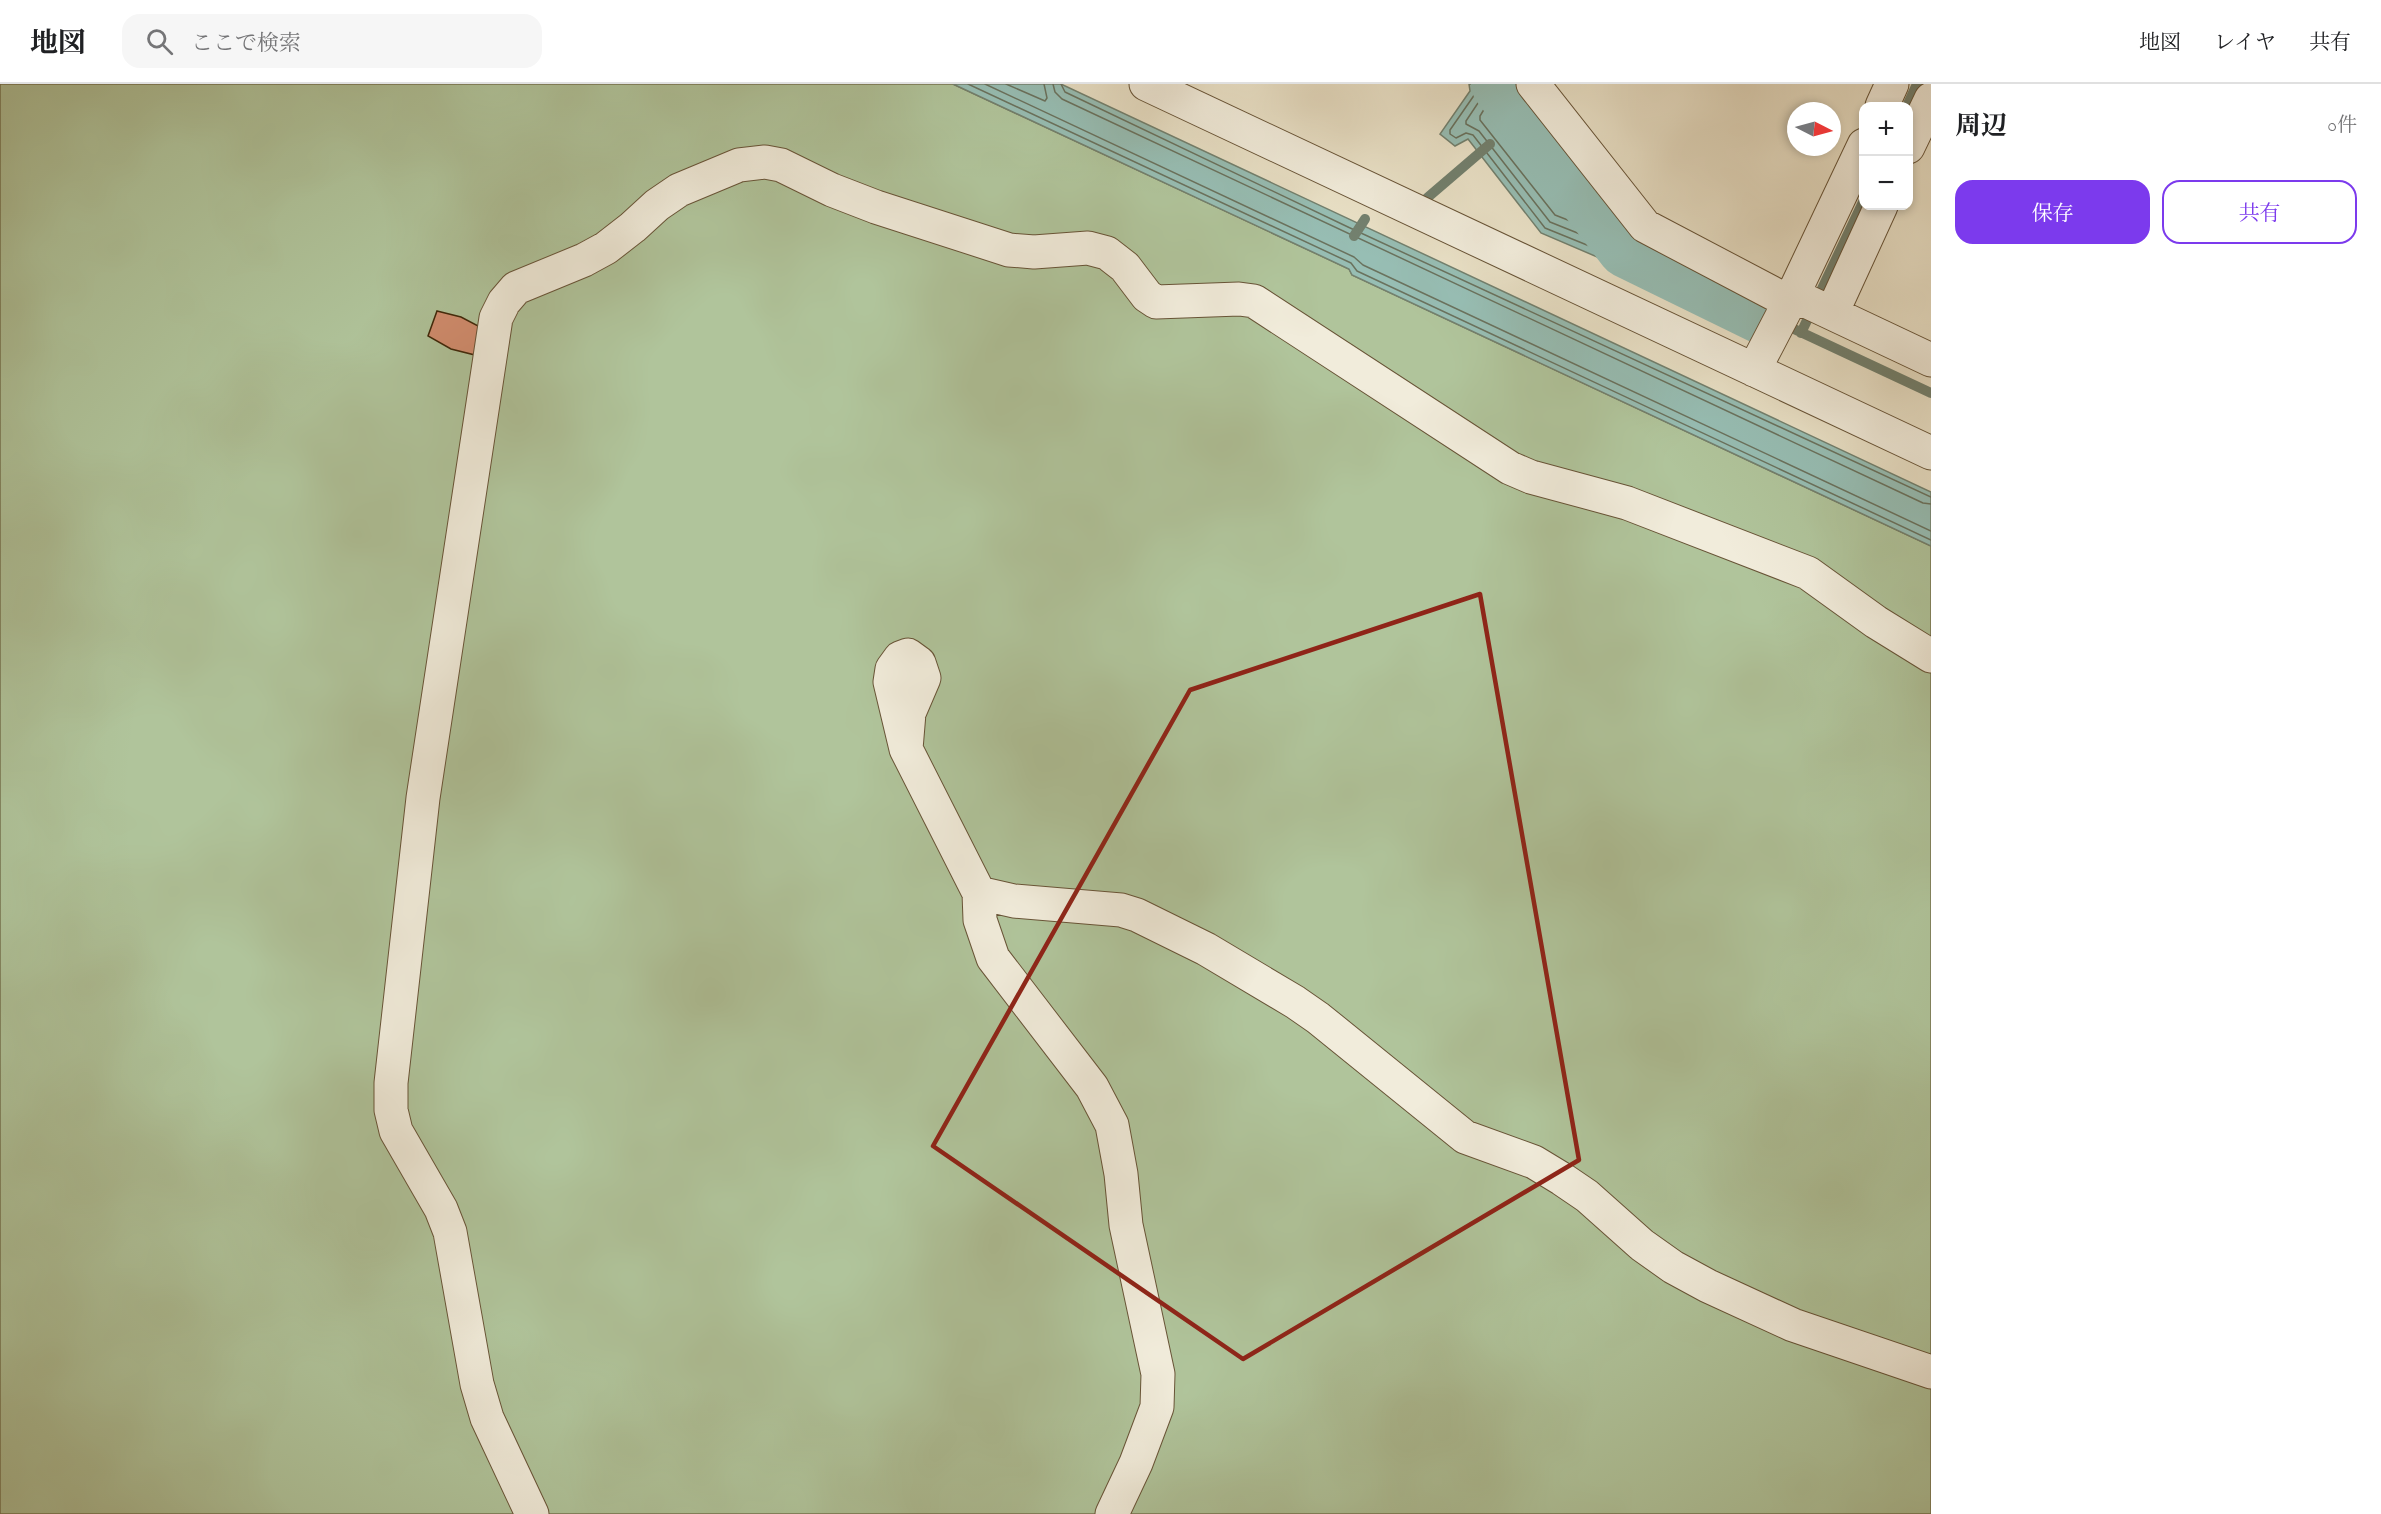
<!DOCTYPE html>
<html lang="ja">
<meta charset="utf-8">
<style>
body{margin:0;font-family:"IM FELL English","Noto Serif JP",serif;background:#f6f6f6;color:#202124}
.controls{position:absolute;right:18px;top:18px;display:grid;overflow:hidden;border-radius:12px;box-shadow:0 3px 9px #0003}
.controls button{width:54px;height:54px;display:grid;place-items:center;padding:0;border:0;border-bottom:2px solid #e0e0e0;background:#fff;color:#202124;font:30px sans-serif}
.compass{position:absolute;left:1787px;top:18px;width:54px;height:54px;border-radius:50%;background:#fff;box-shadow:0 3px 9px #0003;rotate:96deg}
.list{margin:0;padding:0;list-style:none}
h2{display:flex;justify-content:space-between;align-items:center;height:78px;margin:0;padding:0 24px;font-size:26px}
h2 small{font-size:20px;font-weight:400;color:#757577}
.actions{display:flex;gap:12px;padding:18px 24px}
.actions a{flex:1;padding:14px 0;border:2px solid #7c3aed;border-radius:18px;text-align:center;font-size:21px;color:#7c3aed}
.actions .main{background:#7c3aed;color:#fff}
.icon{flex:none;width:33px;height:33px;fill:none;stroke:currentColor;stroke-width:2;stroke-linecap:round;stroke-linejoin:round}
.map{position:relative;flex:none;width:1931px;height:1430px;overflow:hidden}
header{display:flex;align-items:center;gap:36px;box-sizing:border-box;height:84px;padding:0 30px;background:#fff;border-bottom:2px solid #e0e0e0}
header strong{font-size:28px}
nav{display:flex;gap:33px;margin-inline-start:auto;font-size:21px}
.search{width:420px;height:54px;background:#f6f6f6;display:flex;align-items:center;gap:15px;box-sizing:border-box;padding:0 21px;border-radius:18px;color:#757577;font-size:22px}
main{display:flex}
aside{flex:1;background:#fff}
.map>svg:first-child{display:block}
.green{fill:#b0c49b;stroke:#767451;stroke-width:1.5}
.water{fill:#97beb4;stroke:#73816f;stroke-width:1.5}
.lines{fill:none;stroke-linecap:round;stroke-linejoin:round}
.shore{stroke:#6a725e;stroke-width:1.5}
.stream{stroke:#73816f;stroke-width:10}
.river{stroke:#97beb4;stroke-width:60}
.building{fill:#d38d6f;stroke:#3d2507;stroke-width:1.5}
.minor-casing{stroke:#685437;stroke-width:35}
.minor{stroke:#f1ecdb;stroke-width:33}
.marked{fill:none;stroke:#8f2418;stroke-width:4.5;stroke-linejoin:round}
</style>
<header>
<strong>地図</strong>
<div class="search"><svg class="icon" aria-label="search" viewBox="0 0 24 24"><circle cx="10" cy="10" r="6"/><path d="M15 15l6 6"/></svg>ここで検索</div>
<nav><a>地図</a><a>レイヤ</a><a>共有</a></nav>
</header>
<main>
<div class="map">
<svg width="1931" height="1430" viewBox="0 0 1931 1430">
<rect width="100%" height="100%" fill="#e9e1c7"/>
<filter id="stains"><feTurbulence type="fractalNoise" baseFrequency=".00333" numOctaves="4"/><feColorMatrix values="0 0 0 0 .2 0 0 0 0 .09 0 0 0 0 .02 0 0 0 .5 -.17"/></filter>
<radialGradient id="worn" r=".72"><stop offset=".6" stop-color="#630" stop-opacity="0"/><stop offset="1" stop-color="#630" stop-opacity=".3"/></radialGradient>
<path class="green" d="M0 0H953L1349 185 1352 191 1931 462V1430H0Z"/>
<path class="water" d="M953 0H1061L1931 408V462L1352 191 1349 185Z
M1469 0H1517L1632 151 1616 181 1541 149 1468 55 1455 62 1440 50 1470 7Z"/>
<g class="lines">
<path class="shore" d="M968 0 1351 179 1357 187 1931 456
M985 0 1354 173 1363 181 1931 447
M1006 0 1045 17 1047 14 1044 0
M1053 0 1055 8 1062 15 1923 419 1931 420
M1061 0 1065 8 1348 143 1931 413
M1475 0V10L1450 46V50L1456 54 1466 49 1473 51 1545 144 1614 172 1624 150 1514 6 1512 0
M1482 0V13L1466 37V40L1479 47 1550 138 1610 162 1615 151 1508 11 1505 0
M1494 9 1497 10 1597 142 1596 147 1555 131 1480 36V32Z"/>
<path class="stream" d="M1907 22 1917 0
M1427 114 1490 60
M1354 152 1365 135
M1762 230 1931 309
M1801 249 1864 116"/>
<path class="river" d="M1501 0 1627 164 1762 230"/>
</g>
<path class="building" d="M437 227 461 233 484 245 475 271 451 265 428 252Z"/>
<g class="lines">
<g class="minor-casing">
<path id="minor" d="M1146 0 1931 369
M1533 0 1645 142 1776 211 1808 218 1931 276
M1882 22 1892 0
M1908 63 1931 15
M1832 229 1881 122
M1754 286 1791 215 1864 61
M906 665 909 629 924 594 919 579 908 571 900 574 892 585 890 598 906 665 979 809 980 836 993 874 1092 1003 1112 1041 1121 1090 1126 1141 1158 1290 1157 1323 1136 1379 1112 1430
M979 809 1014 817 1121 826 1137 831 1206 865 1295 918 1318 934 1465 1053 1534 1078 1562 1095 1587 1112 1642 1161 1673 1183 1708 1202 1793 1241 1931 1288
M532 1430 487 1334 477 1300 450 1148 441 1125 396 1047 391 1026V999L423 714 496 234 504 218 516 204 584 176 606 164 633 143 657 121 679 106 739 81 765 78 781 81 832 106 876 123 1009 166 1034 168 1088 164 1107 169 1125 183 1147 212 1156 218 1239 215 1254 217 1510 384 1531 393 1627 419 1808 489 1876 538 1931 572"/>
</g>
<use href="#minor" class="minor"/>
</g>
<path class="marked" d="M1480 510 1579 1076 1243 1275 933 1062 1190 606Z"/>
<rect width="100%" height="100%" filter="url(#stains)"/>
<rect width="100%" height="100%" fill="url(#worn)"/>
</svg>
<div class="controls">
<button>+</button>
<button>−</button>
</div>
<svg class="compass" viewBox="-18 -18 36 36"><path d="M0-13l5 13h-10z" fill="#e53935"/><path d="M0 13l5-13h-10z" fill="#757577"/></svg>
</div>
<aside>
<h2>周辺<small>0件</small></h2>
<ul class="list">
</ul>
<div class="actions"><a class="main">保存</a><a>共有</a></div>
</aside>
</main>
